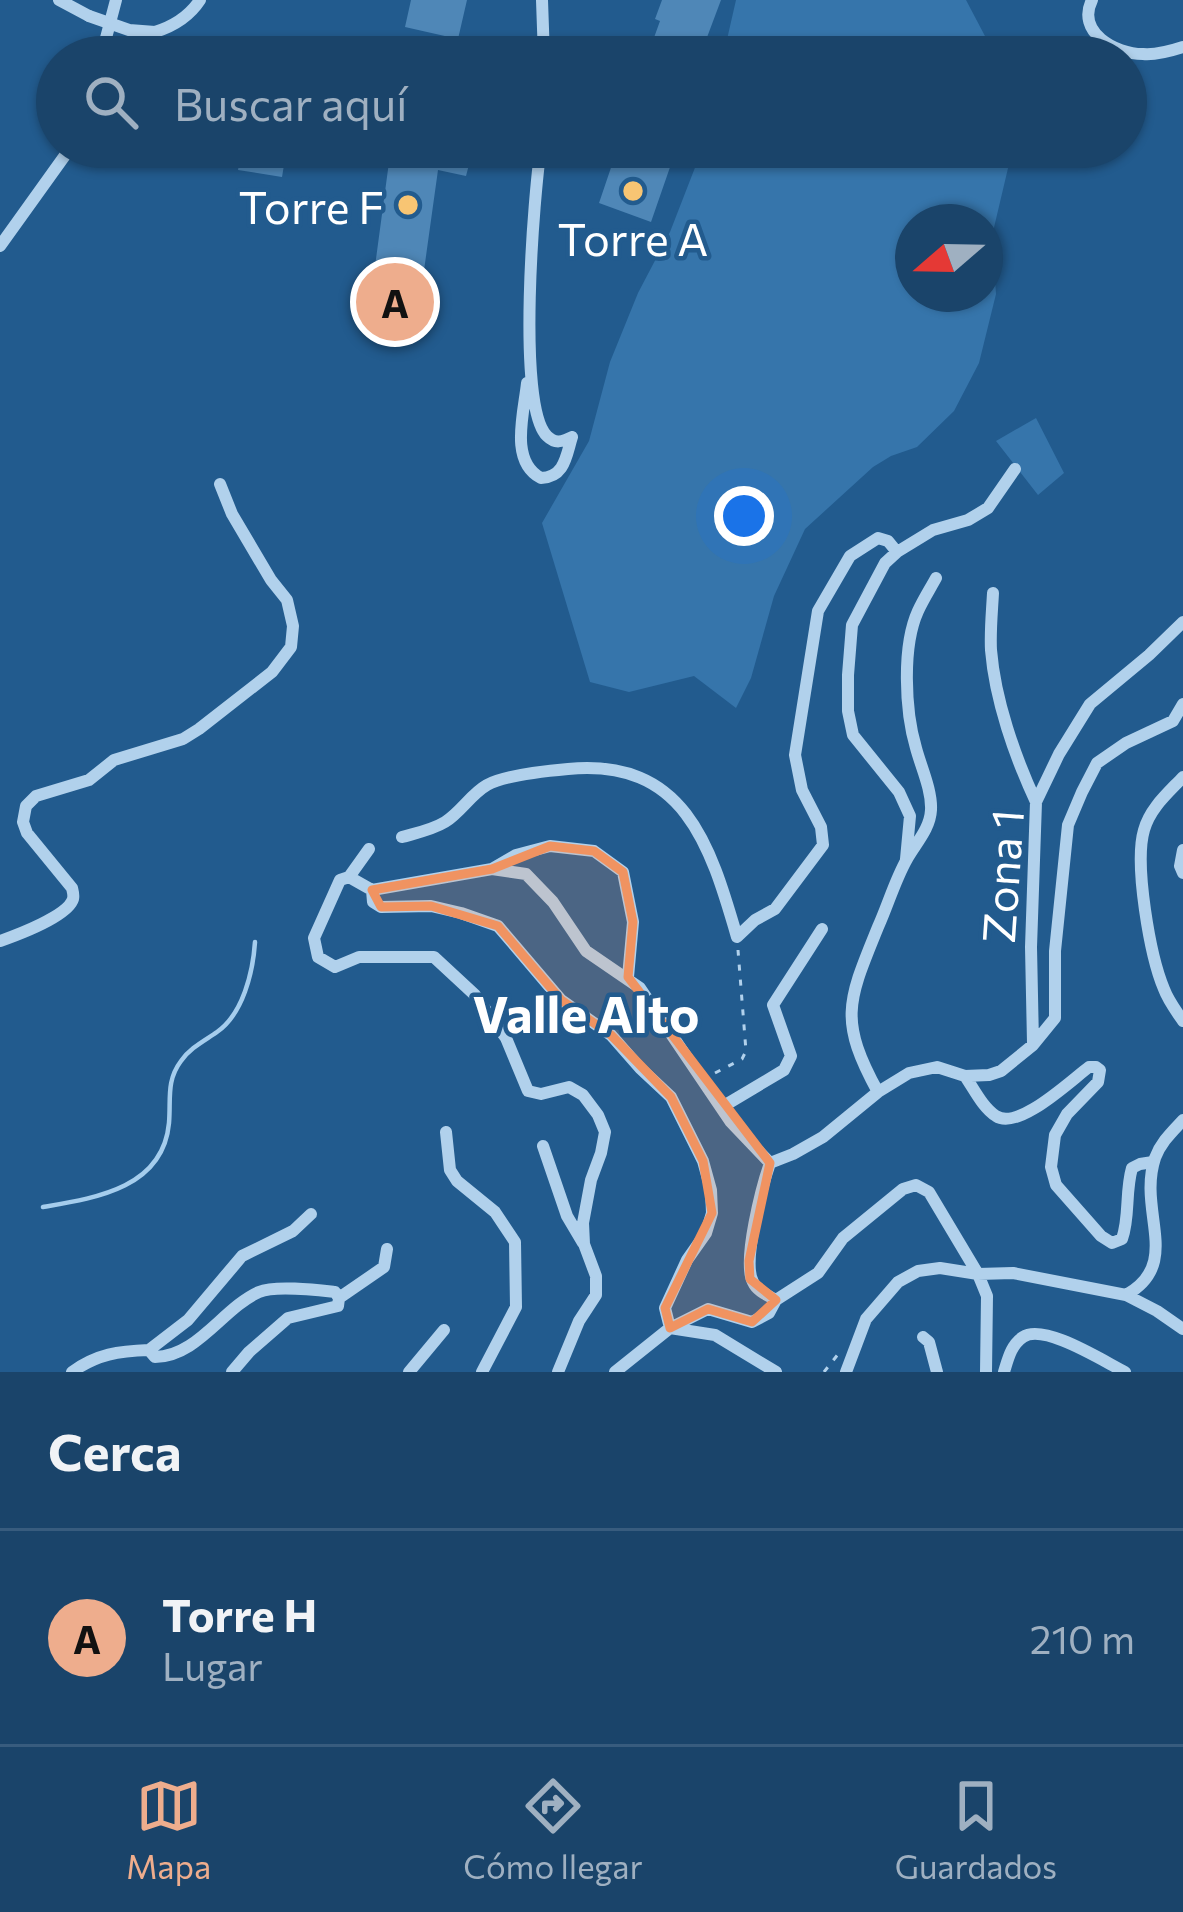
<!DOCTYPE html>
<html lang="es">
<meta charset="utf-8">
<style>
body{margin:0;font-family:Commissioner,sans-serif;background:#234b70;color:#f1f3f6}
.compass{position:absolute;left:895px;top:204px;width:108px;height:108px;border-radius:50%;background:#1a446a;box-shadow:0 3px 9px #0004;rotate:250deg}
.you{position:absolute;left:744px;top:516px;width:42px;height:42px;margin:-30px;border:9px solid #fff;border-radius:50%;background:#1a73e8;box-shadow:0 0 0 18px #1a73e833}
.badge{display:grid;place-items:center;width:78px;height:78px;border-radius:50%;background:#eead8d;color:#111;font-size:39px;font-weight:700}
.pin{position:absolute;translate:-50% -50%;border:6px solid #fff;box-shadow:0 3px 12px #0006}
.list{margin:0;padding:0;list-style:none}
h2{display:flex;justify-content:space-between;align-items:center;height:156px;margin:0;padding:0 48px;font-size:51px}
h2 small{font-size:39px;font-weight:400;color:#9fb0c1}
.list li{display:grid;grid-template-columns:78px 1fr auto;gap:36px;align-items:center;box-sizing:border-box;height:216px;padding:0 48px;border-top:3px solid #385c7e}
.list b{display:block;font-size:45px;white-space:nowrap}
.list p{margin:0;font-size:39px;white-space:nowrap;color:#9fb0c1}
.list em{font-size:39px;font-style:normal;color:#9fb0c1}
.icon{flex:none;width:66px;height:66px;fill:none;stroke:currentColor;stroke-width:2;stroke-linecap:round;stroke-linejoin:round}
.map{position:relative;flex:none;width:1183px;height:1372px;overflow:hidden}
.search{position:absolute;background:#1a446a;box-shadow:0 3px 9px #0004;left:36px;right:36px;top:36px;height:132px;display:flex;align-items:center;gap:30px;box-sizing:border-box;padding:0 42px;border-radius:66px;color:#9fb0c1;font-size:45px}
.sheet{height:372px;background:#1a446a}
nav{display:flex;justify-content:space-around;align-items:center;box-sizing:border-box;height:168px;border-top:3px solid #385c7e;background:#1a446a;font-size:33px;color:#9fb0c1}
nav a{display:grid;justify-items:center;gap:6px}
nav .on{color:#eead8d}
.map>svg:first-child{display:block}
.green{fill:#3675ab;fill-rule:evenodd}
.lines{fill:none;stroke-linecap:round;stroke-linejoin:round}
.stream{stroke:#a5cded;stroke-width:4.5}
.building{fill:#4f87b7}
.path{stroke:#b1d1ec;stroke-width:3;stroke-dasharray:6 9;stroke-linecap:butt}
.minor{stroke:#b1d1ec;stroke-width:12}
.minor-bridge{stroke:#b1d1ec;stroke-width:12}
.marked{fill:#f09361;fill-opacity:0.2;stroke:#f09361;stroke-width:9;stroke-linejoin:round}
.poi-dot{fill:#f8c573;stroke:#225b8e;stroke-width:4.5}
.labels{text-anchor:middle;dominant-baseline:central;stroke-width:9;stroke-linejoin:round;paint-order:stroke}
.poi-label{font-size:45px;fill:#fff;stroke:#225b8e;text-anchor:end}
.street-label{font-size:45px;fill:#fff;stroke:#225b8e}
.quarter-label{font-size:51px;font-weight:bold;fill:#fff;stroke:#225b8e}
</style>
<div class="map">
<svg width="1183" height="1372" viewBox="0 0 1183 1372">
<rect width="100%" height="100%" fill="#225b8e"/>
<path class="green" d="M736 0H966L996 57H723Z
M703 147H1013L992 236 996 294 979 363 954 411 917 447 891 456 873 467 805 529 774 596 751 678 736 708 694 676 629 692 590 682 542 523 589 441 610 362 638 293 670 232ZM985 222V294H913V222Z
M1036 418 1064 473 1038 495 996 441Z"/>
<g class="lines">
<path class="stream" d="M43 1207C96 1198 163 1188 169 1123 171 1099 166 1081 181 1061 190 1048 204 1041 217 1032 243 1014 253 972 255 942"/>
</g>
<path class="building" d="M411 0H467L458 39 405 27Z
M662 0H721L706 40 711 42 706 57H647L660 21 655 19Z
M242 147H287L282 177 238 170Z
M391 147H439L472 153 466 176 438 170 415 335 367 326Z
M618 147H677L651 222 599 203Z"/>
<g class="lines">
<path class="path" d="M715 1073 742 1059 746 1051 738 950
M824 1372 839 1353"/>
<path class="minor" d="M59 0 89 16
M542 0 544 57
M1092 0C1076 32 1115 54 1143 54 1156 55 1171 51 1183 47
M155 32C174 26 189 17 200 0
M101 57 116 0
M541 147C534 193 516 406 547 436 555 444 562 442 572 437
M0 246 71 147
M527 383C524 413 509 461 541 478 565 477 566 456 572 437
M993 593C992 612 990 631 991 650 995 700 1015 757 1036 802
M1183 777C1168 793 1150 808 1144 830 1134 864 1150 956 1164 989 1168 1000 1176 1011 1183 1021
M402 837C416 833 432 830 445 822 461 812 471 794 487 785 506 775 545 771 568 769 684 758 710 844 737 937L755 920 775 909 823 845 821 827 802 790 795 755 818 611 850 556 878 538 888 541 897 552
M369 849 349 877 340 880 314 938 318 957 335 967 359 957H434L475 995 506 1038 528 1091 541 1094 569 1087 583 1095 598 1115 605 1132 601 1153 591 1180 583 1223 584 1244 596 1276V1295L579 1321 558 1372
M1183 850 1180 866 1183 873
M906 859 910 816 899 792 853 735 848 711V675L852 625 885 563 897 552 933 530 968 520 988 508 1015 469
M492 869 516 855 550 846 594 851 623 872 633 922 628 977
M349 877 372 890 492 869 526 874 553 902 586 951 640 988 730 1121 770 1163
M372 890 373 902 381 907 431 906 461 913 498 926 561 1000 611 1035 640 1068 671 1097 703 1161 711 1190 712 1213 706 1233 687 1260 665 1308 670 1328 715 1335 776 1372
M0 941C17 935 68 916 73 899 74 895 73 892 72 888L27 833 23 822 26 806 36 796 89 780 114 760 183 739 199 729 272 672 291 647 293 626 287 600 271 580 232 514 220 484
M1033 1043 1031 947 1036 802 1059 754 1090 704 1149 655 1183 622
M965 1076C974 1089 983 1108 996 1116 1018 1131 1070 1081 1089 1067H1096L1100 1070 1098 1082 1067 1114 1055 1135 1051 1167 1056 1185 1101 1236 1112 1243 1122 1239C1130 1217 1125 1192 1132 1168L1140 1164 1153 1162
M878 1092C838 1019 848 1001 878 927 888 905 895 880 907 859 916 843 930 829 931 810 932 790 921 767 916 748 905 711 902 646 918 611 923 600 930 589 936 578
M722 1107 784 1070 791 1056 773 1005 822 929
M446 1132 450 1170 457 1181 495 1212 515 1242 516 1307 482 1372
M543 1146 567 1216 583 1243
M770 1163 793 1154 823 1137 878 1092 909 1073 937 1067 965 1076 989 1075 1001 1071 1033 1045 1055 1018V951L1068 825 1082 792 1097 763 1126 743 1173 721 1183 704
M770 1163C762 1186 742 1262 753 1282 757 1291 767 1295 776 1300
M1126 1295 1157 1311 1183 1329
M339 1298 384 1267 387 1249
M923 1337 929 1342 937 1372
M72 1372C97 1354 119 1351 149 1350
M232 1372 249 1352 288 1318 338 1306 339 1298 335 1292C317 1290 275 1285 259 1292 223 1308 197 1357 155 1357L149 1350 188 1320 242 1256 293 1231 311 1214
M409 1372 444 1330
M615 1372 670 1328 708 1309 752 1322 769 1313 776 1300 818 1273 843 1238 903 1189 916 1185 929 1192 978 1274 987 1296 986 1372
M846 1372 866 1319 898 1282 918 1271 940 1268 978 1274 1013 1273 1126 1295C1183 1263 1137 1212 1155 1158 1161 1142 1172 1132 1183 1120
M1004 1372C1008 1359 1011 1345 1023 1337 1044 1323 1103 1361 1125 1372"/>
<path class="minor-bridge" d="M89 16 129 30 155 32"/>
</g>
<path class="marked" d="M550 846 594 851 623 872 633 922 628 977 770 1163 749 1261 750 1279 776 1300 752 1322 708 1309 670 1328 665 1308 712 1213 703 1161 671 1097 611 1035 561 1000 498 926 431 906 381 907 372 890 492 869Z"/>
<g class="poi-dot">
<circle cx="633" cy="191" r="12"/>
<circle cx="408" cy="205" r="12"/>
</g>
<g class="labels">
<g class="poi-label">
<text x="384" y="205">Torre F</text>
<text x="633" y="237" text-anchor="middle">Torre A</text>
</g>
<g class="street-label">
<text transform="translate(1001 876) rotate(-86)">Zona 1</text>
</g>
<g class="quarter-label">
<text x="586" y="1012">Valle Alto</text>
</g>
</g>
</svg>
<svg class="compass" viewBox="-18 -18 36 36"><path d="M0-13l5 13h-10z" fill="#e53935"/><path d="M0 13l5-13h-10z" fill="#9fb0c1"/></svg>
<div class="you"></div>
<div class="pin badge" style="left:395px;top:302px">A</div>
<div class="search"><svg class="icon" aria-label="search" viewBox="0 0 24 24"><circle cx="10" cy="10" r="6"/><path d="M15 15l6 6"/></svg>Buscar aquí</div>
</div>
<section class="sheet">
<h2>Cerca<small></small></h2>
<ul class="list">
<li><span class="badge">A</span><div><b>Torre H</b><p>Lugar</p></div><em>210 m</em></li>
</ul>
</section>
<nav>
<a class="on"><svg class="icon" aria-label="map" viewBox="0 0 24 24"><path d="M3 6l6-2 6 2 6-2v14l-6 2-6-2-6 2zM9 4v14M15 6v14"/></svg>Mapa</a>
<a><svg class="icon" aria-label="directions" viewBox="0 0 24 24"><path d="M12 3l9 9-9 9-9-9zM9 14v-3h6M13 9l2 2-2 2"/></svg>Cómo llegar</a>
<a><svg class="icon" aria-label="saved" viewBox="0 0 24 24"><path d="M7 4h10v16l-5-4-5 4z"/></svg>Guardados</a>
</nav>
